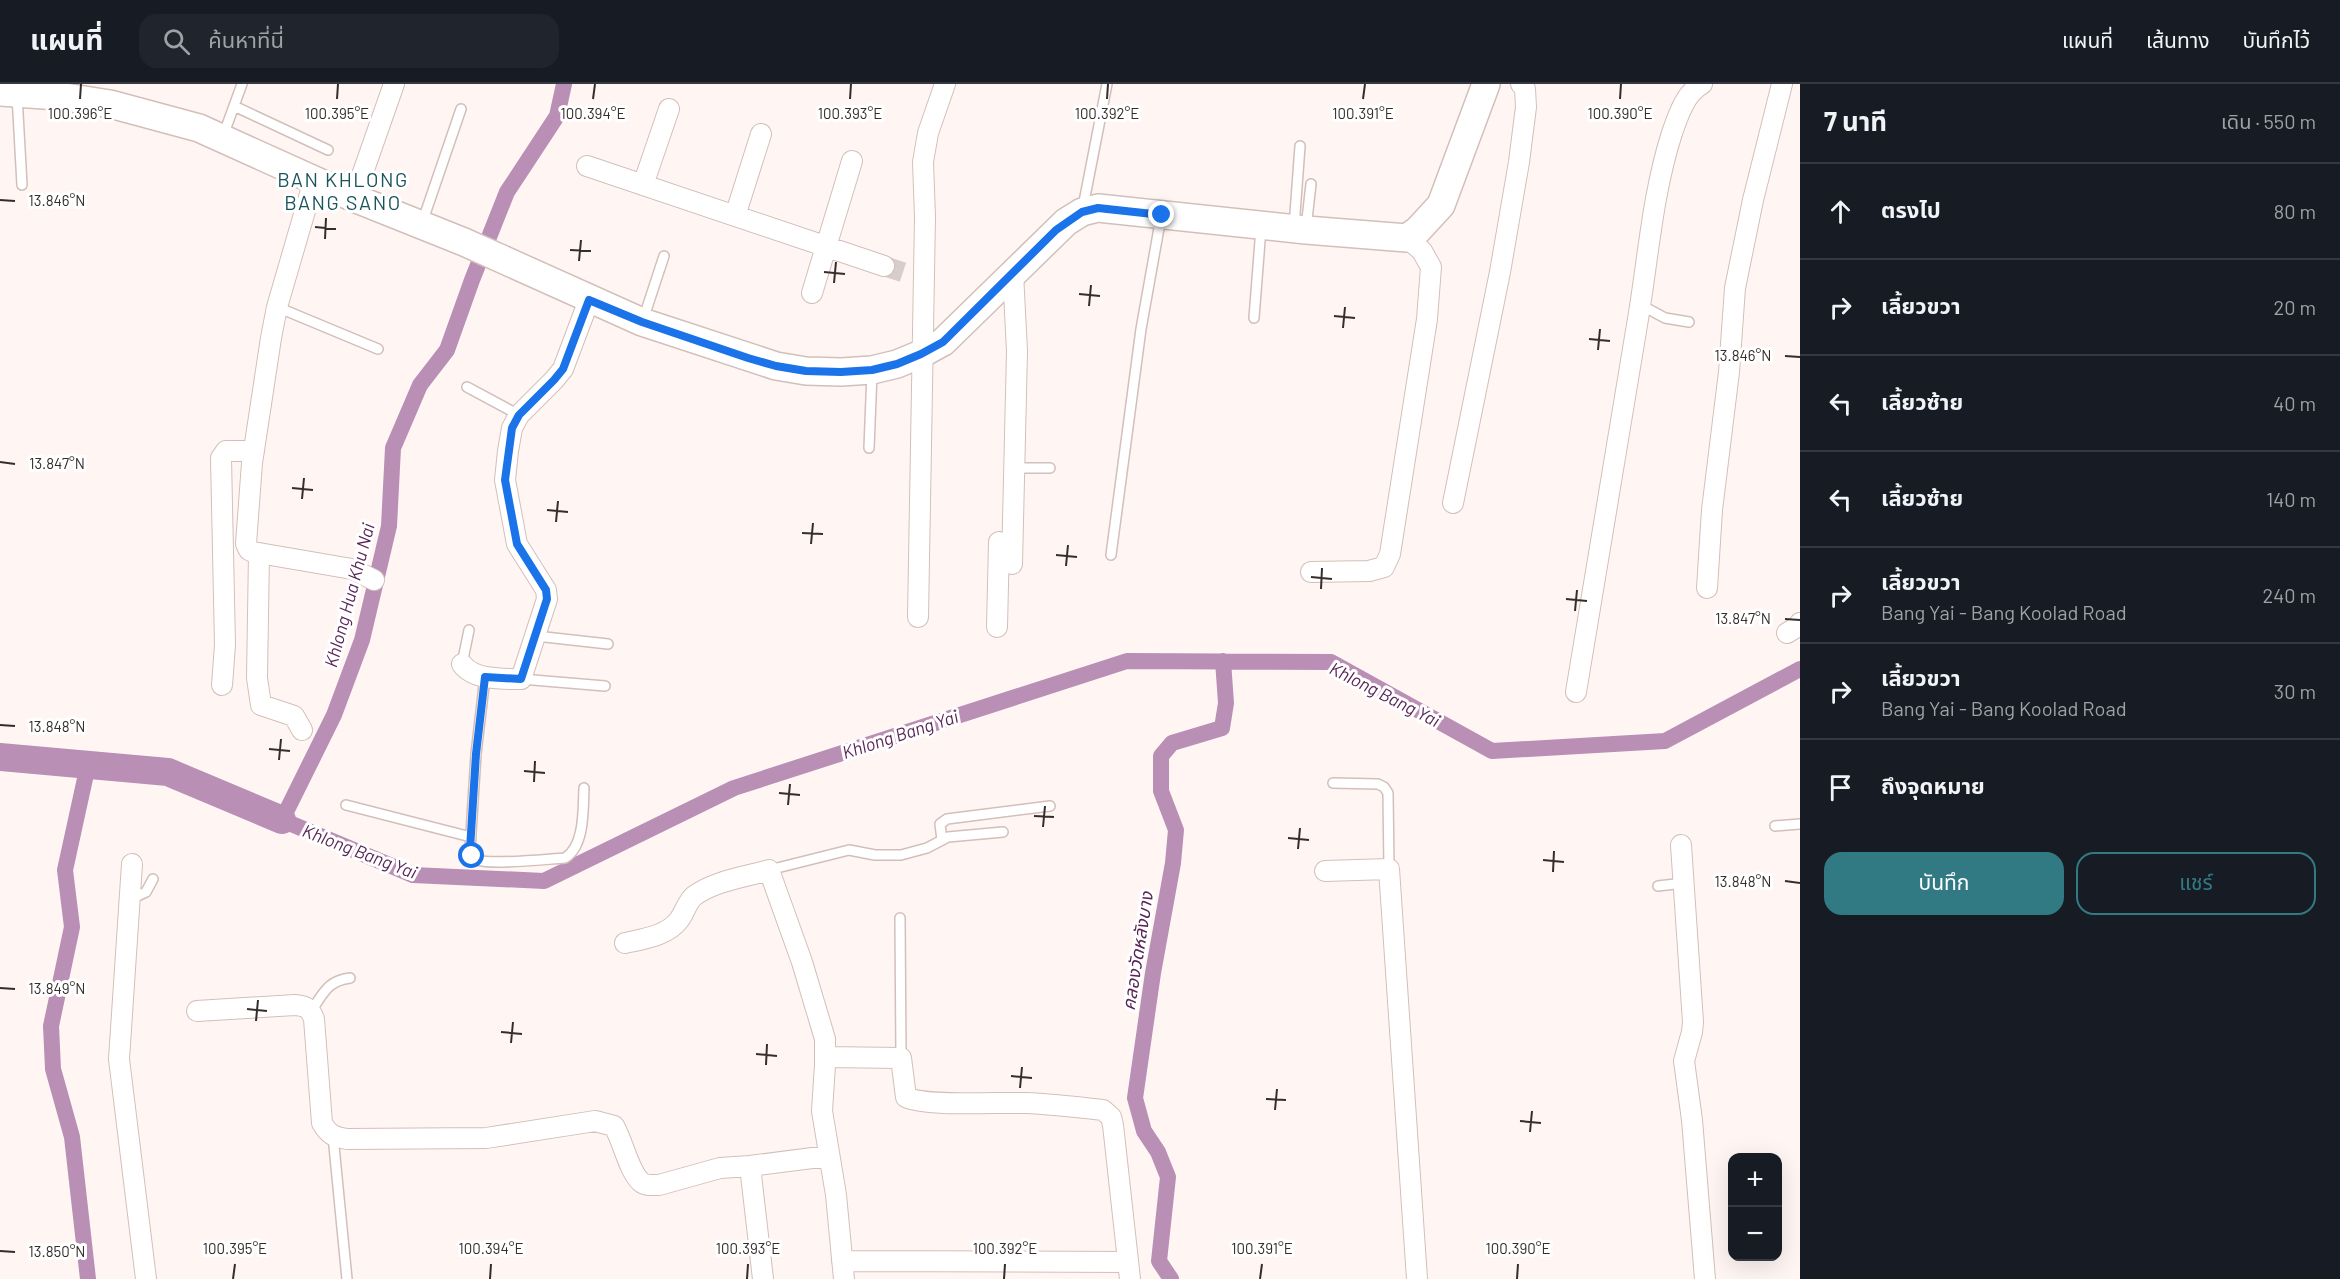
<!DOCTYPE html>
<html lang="th">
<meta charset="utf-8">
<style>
body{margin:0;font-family:Barlow,"Noto Sans Thai",sans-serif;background:#20242c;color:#f1f3f6}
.controls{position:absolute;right:18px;bottom:18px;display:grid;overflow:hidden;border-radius:12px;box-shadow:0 6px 24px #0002}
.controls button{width:54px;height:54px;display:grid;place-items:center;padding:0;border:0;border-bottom:2px solid #363941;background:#171b24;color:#f1f3f6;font:30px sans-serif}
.stop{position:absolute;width:18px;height:18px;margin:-14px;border:4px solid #1a73e8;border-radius:50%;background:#fff}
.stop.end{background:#1a73e8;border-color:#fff;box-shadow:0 2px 6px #0008}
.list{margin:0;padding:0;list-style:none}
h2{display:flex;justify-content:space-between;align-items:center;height:78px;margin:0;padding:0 24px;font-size:26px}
h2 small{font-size:20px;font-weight:400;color:#9ea1a6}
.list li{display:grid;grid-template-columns:39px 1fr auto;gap:18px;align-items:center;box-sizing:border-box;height:96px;padding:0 24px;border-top:2px solid #363941}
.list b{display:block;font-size:22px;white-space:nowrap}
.list p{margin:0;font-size:20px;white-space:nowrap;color:#9ea1a6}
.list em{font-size:20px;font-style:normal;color:#9ea1a6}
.actions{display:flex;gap:12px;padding:18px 24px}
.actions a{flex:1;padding:14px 0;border:2px solid #327a83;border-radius:18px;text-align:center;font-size:21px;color:#327a83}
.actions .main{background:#327a83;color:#fff}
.icon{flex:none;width:33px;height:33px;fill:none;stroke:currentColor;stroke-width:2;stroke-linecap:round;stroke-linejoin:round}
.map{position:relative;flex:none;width:1800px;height:1195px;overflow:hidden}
header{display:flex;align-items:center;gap:36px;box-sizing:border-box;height:84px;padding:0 30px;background:#171b24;border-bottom:2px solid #363941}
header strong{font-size:28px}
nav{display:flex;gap:33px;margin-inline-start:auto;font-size:21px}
.search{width:420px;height:54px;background:#20242c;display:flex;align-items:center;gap:15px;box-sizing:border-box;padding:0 21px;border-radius:18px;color:#9ea1a6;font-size:22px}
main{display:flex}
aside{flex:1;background:#171b24}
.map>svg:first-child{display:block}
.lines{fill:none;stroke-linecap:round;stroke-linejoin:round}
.canal{stroke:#b98fb5;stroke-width:16}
.river{stroke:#b98fb5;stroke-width:28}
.street-tunnel{stroke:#d7cecc;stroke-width:20;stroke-dasharray:20 10;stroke-linecap:butt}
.lane-casing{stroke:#d3bfb9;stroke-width:12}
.street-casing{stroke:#d3bfb9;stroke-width:22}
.secondary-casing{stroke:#d3bfb9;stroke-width:30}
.lane{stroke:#fff;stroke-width:9}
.street{stroke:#fff;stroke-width:20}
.secondary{stroke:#fff;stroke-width:27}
.route{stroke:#1a73e8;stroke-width:8}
.ticks{fill:none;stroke:#352d2b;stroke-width:2}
.labels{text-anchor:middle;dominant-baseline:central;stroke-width:6;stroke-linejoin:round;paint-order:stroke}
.water-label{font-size:18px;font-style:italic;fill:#592557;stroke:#fff}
.quarter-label{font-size:20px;letter-spacing:1.5px;fill:#1a555c;stroke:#fff}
.ticks-label{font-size:15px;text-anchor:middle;fill:#352d2b;stroke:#fff;stroke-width:6;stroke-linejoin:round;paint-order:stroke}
</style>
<header>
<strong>แผนที่</strong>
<div class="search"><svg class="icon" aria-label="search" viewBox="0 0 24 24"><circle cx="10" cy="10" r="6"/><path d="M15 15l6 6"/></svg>ค้นหาที่นี่</div>
<nav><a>แผนที่</a><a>เส้นทาง</a><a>บันทึกไว้</a></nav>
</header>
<main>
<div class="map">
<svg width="1800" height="1195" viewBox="0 0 1800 1195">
<rect width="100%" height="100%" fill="#fff6f4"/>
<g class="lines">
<path class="canal" d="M564 0 557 32 507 108 472 196 447 266 420 301 393 364 389 442 362 556 334 631 282 736 413 791 544 797 734 704 1127 577 1331 578 1492 667 1665 657 1800 585
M88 681 65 786 72 843 51 942 53 985 72 1053 88 1195
M1171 1195 1159 1177 1168 1093 1158 1068 1144 1047 1135 1014 1153 889 1173 779 1176 746 1161 707V672L1172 659 1222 644 1226 619 1223 577"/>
<path class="river" d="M0 673 168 688 282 736"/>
<path class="street-tunnel" d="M884 182 908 190"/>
<g class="lane-casing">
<path id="lane" d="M17 11 22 101
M234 22 328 66
M223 52 242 0
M1083 123 1107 0
M422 139 461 25
M1294 143 1300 62
M1306 144 1311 100
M1641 221 1665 234 1689 238
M277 223 378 265
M1254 234 1261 144
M643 236 664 172
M467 303 519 331
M869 364 872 288
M1013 384H1050
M1111 471 1141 245 1161 133
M536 552 608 560
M462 580 469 546
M485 593 476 670 470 765C472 770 473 774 478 776 492 781 547 775 565 774 585 762 583 725 584 704
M521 595 605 602
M1333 699 1378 700 1384 703 1388 709 1389 785
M346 721 471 753
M1775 742 1800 740
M942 756 940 740 947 735 1050 722
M769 786 849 766 875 771H901L927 764 948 753 1003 748
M1658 802 1684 799
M129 816 146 808 153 795
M900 834 901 974
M311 927C324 909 327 897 350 894
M333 1052 347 1195"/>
</g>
<g class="street-casing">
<path id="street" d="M587 82 884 182
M314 96 277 223 271 254 252 379 246 460 249 466 253 468 352 485 374 496
M643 101 669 25
M354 114 394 0
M735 132 761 50
M812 209 852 77
M1453 419 1500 188 1519 78 1526 23 1525 5 1521 0
M259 469 257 594 261 621 294 632 302 646
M1012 480 1017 267 1013 189
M1311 488 1369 487 1384 483 1390 470 1427 235 1431 183 1422 167 1407 154
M1707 504 1712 426 1729 288 1735 204 1753 116 1782 0
M918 533 925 133 923 78 928 49 945 0
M997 543 999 458
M1787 549 1797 543 1800 539
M462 580C473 596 503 595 521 595L547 515 546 506 517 460 505 396 508 367 512 344 519 331 554 296 563 285 589 216
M222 601 225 561 221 374 226 367H254
M1576 608C1596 485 1617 363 1637 241 1648 177 1652 111 1672 49 1678 32 1685 9 1702 0
M1681 761 1693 938 1692 948 1684 977 1692 1036 1705 1195
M132 780 119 975 146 1195
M1325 787 1389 785 1417 1195
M625 859C643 855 667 852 679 836 685 828 687 818 694 812 714 797 745 793 769 786L802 878 825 955V981L822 1027 836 1111 844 1195
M197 927 295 921C306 922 310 924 314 935L322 1039C329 1051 334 1053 347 1055L486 1054 595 1037 614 1042C623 1057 629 1088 641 1098 646 1102 652 1101 659 1101L720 1084 750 1082
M825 973 901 974 906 1013C925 1023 999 1018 1025 1019 1051 1020 1077 1023 1103 1026L1111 1033 1113 1041 1130 1195
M842 1177 1128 1178
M763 1195 750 1082 828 1072"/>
</g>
<g class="secondary-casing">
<path id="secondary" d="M0 8 58 12 110 20 199 44 354 114 464 158 642 238 776 282 806 287 841 288 872 286 897 280 921 270 943 258 1066 138 1082 128 1098 124 1306 146 1407 154 1418 146 1441 121 1486 0"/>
</g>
<use href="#lane" class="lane"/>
<use href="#street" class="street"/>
<use href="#secondary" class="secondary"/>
</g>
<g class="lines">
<path class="route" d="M472 772 470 765 476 670 485 593 521 595 547 515 546 506 517 460 505 396 512 344 519 331 554 296 563 285 589 216 642 238 748 274 776 282 806 287 841 288 872 286 897 280 921 270 943 258 1056 146 1082 128 1098 124 1162 131"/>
</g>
<path class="ticks" d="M80 15 81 0M337 15 338 0M593 15 595 0M850 15 851 0M1107 15 1108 0M1363 15 1365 0M1620 15 1621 0M0 116 15 117M315 143 336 145M325 155 326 134M570 166 591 167M579 177 581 156M824 188 845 190M834 199 836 178M1079 210 1100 212M1089 222 1091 201M1334 232 1355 234M1343 244 1345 223M1589 255 1610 257M1598 266 1600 245M1785 272 1800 273M0 378 15 380M292 404 313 406M302 415 304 394M547 426 568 428M556 438 558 417M802 449 823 450M811 460 813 439M1056 471 1077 473M1066 482 1068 461M1311 493 1332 495M1321 505 1322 484M1566 515 1587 517M1575 527 1577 506M1785 535 1800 536M0 641 15 642M269 665 290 667M279 676 281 655M524 687 545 689M534 698 535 677M779 709 800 711M788 721 790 700M1034 732 1054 733M1043 743 1045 722M1288 754 1309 756M1298 765 1300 744M1543 776 1564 778M1553 788 1554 767M1785 797 1800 799M0 904 15 905M247 925 267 927M256 937 258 916M501 948 522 950M511 959 513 938M756 970 777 972M766 981 767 960M1011 992 1032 994M1020 1004 1022 983M1266 1015 1286 1016M1275 1026 1277 1005M1520 1037 1541 1039M1530 1048 1532 1027M0 1167 15 1168M233 1195 235 1180M490 1195 491 1180M747 1195 748 1180M1004 1195 1005 1180M1260 1195 1262 1180M1517 1195 1518 1180"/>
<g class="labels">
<g class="water-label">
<text transform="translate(349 511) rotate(-75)">Khlong Hua Khu Nai</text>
<text transform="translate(1385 610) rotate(27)">Khlong Bang Yai</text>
<text transform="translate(900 650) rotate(-18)">Khlong Bang Yai</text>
<text transform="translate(360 767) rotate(21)">Khlong Bang Yai</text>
<text transform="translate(1137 867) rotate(-81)">คลองวัดหลังบาง</text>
</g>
<g class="quarter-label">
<text x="343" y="95">BAN KHLONG<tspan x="343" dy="23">BANG SANO</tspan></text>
</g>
</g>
<g class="ticks-label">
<text x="80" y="35">100.396°E</text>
<text x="337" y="35">100.395°E</text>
<text x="593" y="35">100.394°E</text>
<text x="850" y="35">100.393°E</text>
<text x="1107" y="35">100.392°E</text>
<text x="1363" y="35">100.391°E</text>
<text x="1620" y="35">100.390°E</text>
<text x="57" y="122">13.846°N</text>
<text x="1743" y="277">13.846°N</text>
<text x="57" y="385">13.847°N</text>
<text x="1743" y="540">13.847°N</text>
<text x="57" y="648">13.848°N</text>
<text x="1743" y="803">13.848°N</text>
<text x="57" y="910">13.849°N</text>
<text x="235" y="1170">100.395°E</text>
<text x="491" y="1170">100.394°E</text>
<text x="748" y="1170">100.393°E</text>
<text x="1005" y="1170">100.392°E</text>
<text x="1262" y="1170">100.391°E</text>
<text x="1518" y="1170">100.390°E</text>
<text x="57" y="1173">13.850°N</text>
</g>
</svg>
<div class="controls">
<button>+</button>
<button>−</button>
</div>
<div class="stop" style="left:472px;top:772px"></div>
<div class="stop end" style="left:1162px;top:131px"></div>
</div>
<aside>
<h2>7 นาที<small>เดิน · 550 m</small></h2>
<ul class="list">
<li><svg class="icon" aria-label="ahead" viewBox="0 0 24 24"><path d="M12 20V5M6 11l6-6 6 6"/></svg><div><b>ตรงไป</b></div><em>80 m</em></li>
<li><svg class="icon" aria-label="right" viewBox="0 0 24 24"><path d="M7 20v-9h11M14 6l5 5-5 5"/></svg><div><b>เลี้ยวขวา</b></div><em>20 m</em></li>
<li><svg class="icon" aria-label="left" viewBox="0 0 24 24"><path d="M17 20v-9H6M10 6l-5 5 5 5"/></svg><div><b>เลี้ยวซ้าย</b></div><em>40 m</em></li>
<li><svg class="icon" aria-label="left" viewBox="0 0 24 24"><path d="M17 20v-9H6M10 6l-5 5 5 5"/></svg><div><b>เลี้ยวซ้าย</b></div><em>140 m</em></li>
<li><svg class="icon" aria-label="right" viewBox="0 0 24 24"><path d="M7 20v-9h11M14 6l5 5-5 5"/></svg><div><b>เลี้ยวขวา</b><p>Bang Yai - Bang Koolad Road</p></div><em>240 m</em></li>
<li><svg class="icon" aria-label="right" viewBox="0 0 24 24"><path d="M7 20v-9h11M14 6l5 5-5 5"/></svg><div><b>เลี้ยวขวา</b><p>Bang Yai - Bang Koolad Road</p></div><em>30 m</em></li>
<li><svg class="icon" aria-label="arrive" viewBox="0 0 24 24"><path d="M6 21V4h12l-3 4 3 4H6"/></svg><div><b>ถึงจุดหมาย</b></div></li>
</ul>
<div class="actions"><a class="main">บันทึก</a><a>แชร์</a></div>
</aside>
</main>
